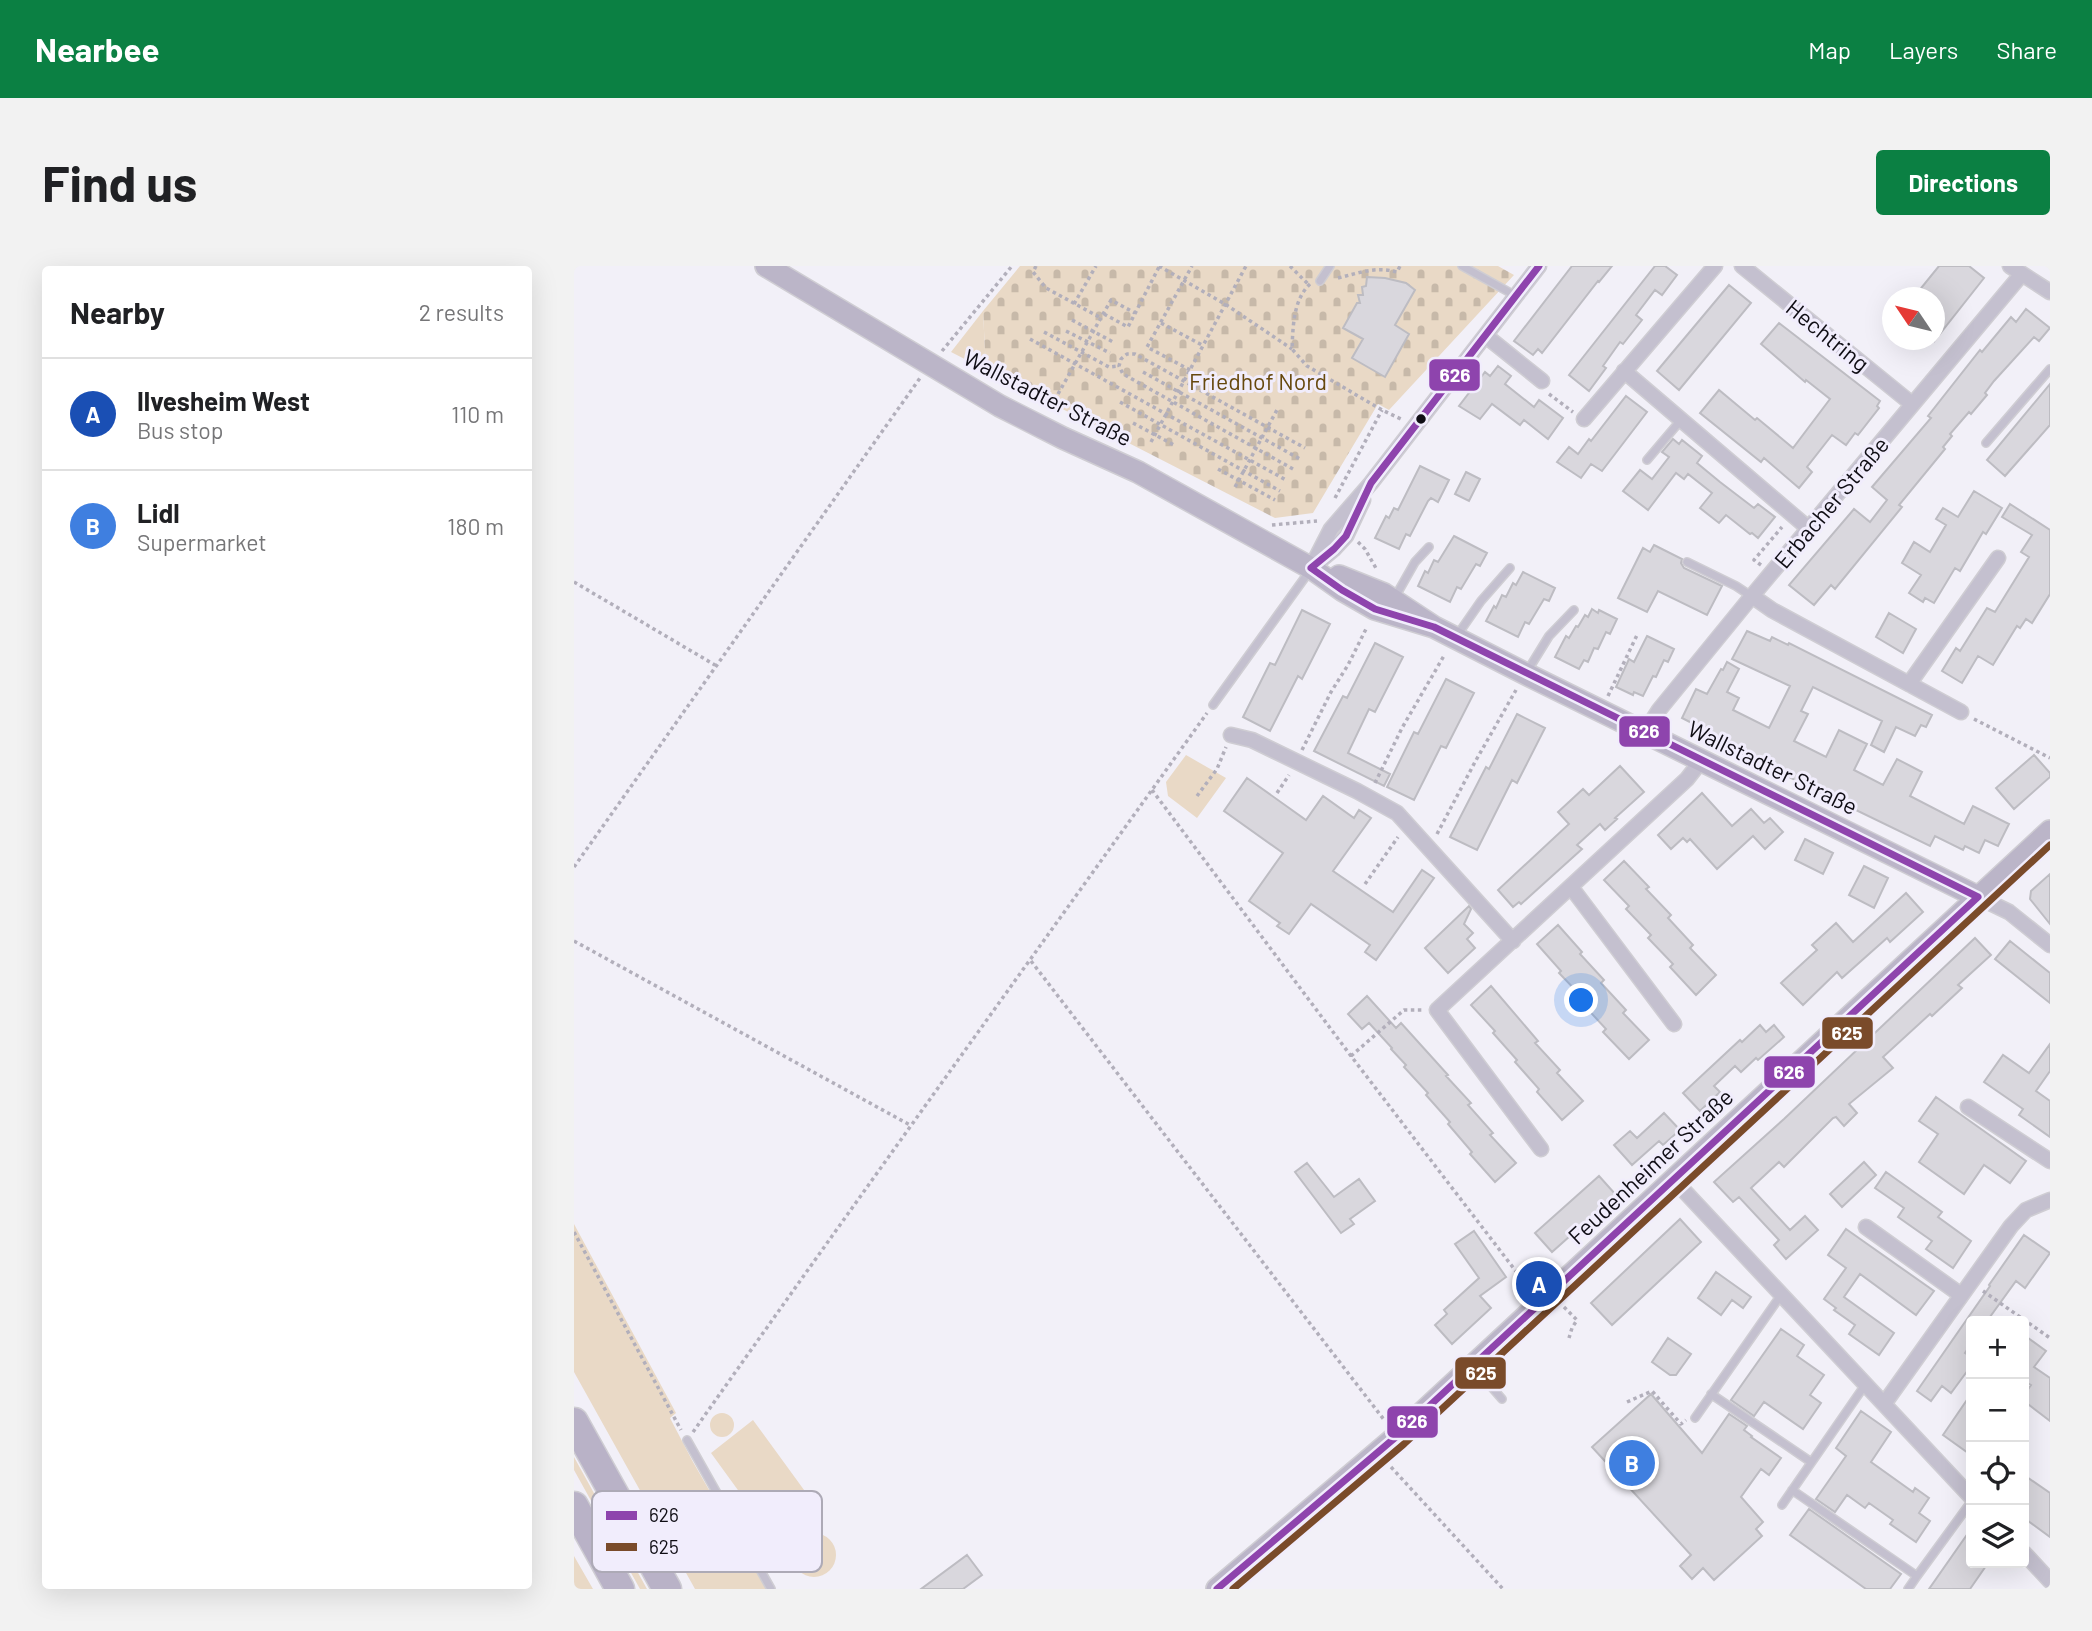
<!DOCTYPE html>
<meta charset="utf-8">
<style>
body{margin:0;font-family:Barlow,sans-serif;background:#f2f2f2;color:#202124}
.controls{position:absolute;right:21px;bottom:21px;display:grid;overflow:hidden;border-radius:7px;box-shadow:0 7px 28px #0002}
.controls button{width:63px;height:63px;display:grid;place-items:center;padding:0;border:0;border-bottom:2px solid #e0e0e0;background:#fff;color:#202124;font:35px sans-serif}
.compass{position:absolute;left:1308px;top:21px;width:63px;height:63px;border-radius:50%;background:#fff;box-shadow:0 7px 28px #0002;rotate:305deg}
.you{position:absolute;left:1008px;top:735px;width:24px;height:24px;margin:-18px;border:5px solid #fff;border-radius:50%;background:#1a73e8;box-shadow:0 0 0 10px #1a73e833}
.badge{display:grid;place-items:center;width:46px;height:46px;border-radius:50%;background:#0b8043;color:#fff;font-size:23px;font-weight:700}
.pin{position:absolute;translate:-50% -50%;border:4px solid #fff;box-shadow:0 2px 7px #0006}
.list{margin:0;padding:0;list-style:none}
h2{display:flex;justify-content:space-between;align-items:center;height:91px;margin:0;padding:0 28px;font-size:30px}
h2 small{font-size:23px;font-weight:400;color:#757577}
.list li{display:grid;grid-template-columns:46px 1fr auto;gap:21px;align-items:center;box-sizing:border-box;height:112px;padding:0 28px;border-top:2px solid #e0e0e0}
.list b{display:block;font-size:26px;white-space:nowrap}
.list p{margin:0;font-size:23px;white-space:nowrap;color:#757577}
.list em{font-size:23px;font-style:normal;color:#757577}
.icon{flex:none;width:38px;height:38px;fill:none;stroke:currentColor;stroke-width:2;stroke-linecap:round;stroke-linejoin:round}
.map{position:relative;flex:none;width:1476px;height:1323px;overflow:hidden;border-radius:7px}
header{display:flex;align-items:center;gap:42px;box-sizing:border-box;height:98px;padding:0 35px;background:#0b8043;color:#fff}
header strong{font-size:33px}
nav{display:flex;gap:38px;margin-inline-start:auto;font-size:24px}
.intro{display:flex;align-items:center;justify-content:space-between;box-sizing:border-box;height:168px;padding:0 42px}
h1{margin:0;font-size:49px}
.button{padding:18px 32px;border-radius:7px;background:#0b8043;color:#fff;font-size:24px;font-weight:700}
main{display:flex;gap:42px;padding:0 42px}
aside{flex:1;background:#fff;border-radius:7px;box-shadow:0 7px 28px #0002}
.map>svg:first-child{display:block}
.green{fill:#e9d9c6}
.cemetery{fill:url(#cemetery-stones)}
.building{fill:#d9d7dd;stroke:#bdbcc2;stroke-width:2}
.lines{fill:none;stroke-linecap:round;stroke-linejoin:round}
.service-casing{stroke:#cfcdd3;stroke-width:10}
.minor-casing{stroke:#cfcdd3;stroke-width:17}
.secondary-casing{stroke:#cfcdd3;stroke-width:24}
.motorway-casing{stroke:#cfcdd3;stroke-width:31}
.path{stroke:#b2afbb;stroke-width:3.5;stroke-dasharray:3.5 3.5;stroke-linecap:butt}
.service{stroke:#c4c0cf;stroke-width:7}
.minor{stroke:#c4c0cf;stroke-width:14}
.secondary{stroke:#bbb5c8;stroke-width:21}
.motorway{stroke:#b9b2c7;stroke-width:28}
.bus-1-casing{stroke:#f1edfc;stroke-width:12}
.bus-2-casing{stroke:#f1edfc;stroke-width:12}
.bus-1{stroke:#8e44ad;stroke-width:7}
.bus-2{stroke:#7a4b2a;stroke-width:7}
.bus-dot{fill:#0f0d14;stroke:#f1edfc;stroke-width:2.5}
.labels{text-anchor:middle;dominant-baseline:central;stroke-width:6;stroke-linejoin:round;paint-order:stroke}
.street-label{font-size:23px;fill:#0f0d14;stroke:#f1edfc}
.park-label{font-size:23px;fill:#66480d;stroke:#f1edfc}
.key{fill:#f1edfc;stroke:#adaab6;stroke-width:2}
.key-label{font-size:19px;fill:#0f0d14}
.line-badge{stroke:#f1edfc;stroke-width:2.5}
.badge-label{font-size:19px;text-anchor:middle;font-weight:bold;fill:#fff}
</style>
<header>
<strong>Nearbee</strong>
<nav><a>Map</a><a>Layers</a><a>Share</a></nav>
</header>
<div class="intro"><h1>Find us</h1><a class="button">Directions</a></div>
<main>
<aside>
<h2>Nearby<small>2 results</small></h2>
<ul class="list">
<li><span class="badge" style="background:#1a4fb4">A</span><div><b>Ilvesheim West</b><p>Bus stop</p></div><em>110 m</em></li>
<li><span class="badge" style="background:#3f7fe0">B</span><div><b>Lidl</b><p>Supermarket</p></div><em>180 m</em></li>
</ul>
</aside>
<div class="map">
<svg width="1476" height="1323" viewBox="0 0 1476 1323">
<defs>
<pattern id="cemetery-stones" width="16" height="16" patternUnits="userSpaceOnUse" patternTransform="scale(1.75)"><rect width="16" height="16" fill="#e9d9c6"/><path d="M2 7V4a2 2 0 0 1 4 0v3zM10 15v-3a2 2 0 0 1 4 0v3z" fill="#c7b9a9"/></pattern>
</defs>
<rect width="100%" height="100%" fill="#f2f0f8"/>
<path class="green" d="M409 45 412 104 377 86Z
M612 489 652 512 623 552 594 530 592 516Z
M0 958 102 1147 96 1152 119 1196 192 1323H121L0 1106Z
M136 1159a12 12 0 1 1 24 0a12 12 0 1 1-24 0Z
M179 1154 249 1250 206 1282 137 1187Z
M0 1191 73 1323H66L0 1204Z
M218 1289a22 22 0 1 1 44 0a22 22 0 1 1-44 0Z
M0 1290 19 1323H0Z"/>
<path class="cemetery" d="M446 0H924L940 9 815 144 804 138 739 247 701 252 412 104 409 45Z"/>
<path class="building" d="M998 0H1038L1025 16 1024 15 968 87 964 83 959 89 940 75Z
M1081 0H1091L1103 9 1088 29 1081 24 1062 49 1068 54 1049 78 1046 76 1029 100 1032 102 1015 125 995 109Z
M1365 0H1395L1410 12 1361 74V32H1339Z
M793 11 811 12 832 17 841 24 821 59 835 68 811 111 778 92 789 73 769 62 783 37H786L784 29H789L788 21 792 20Z
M1155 19 1177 37 1105 124 1083 105Z
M1452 43 1476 62 1465 75 1460 71 1420 115 1411 127 1413 129 1402 142 1397 148 1395 146 1376 168 1378 170 1369 181 1371 183 1325 239 1328 241 1261 323 1257 319 1240 339 1215 319 1280 243 1296 256 1313 234 1298 221 1357 152 1354 150 1406 84 1408 86 1437 51 1442 56Z
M1205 57 1306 135 1303 140 1305 142 1284 169 1281 167 1272 179 1258 169 1233 201 1238 206 1225 222 1190 192 1187 196 1126 147 1145 124 1181 154 1183 152 1219 182 1256 133 1232 114 1231 116 1187 78Z
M924 100 937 110 931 118 960 141 965 134 989 152 974 173 950 154 946 159 918 138 906 153 885 140 911 106 916 110Z
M1476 118V159L1431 210 1413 194Z
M1052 130 1073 146 1028 205 1017 198 1007 212 983 196 995 181 1004 188 1015 173 1017 175Z
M1099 173 1105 178 1108 174 1128 190 1123 197 1146 216 1180 242 1184 238 1201 251 1184 272 1178 267 1176 268 1152 249 1145 257 1126 242 1138 227 1114 208 1110 213 1102 207 1074 244 1049 225 1066 204 1078 213 1095 191 1088 186Z
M846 200 875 214 864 236 857 232 854 235 836 270 832 268 825 283 801 272 812 250 815 252 820 242 824 244Z
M892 206 906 213 895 235 881 228Z
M1400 225 1428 242 1412 268 1409 266 1386 305 1381 302 1360 337 1351 332 1349 336 1335 327 1347 309 1328 297 1340 276 1356 286 1372 259 1362 253 1369 242 1384 251Z
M1436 238 1476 264V328L1458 357 1452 353 1446 362 1443 360 1419 399 1404 390 1388 417 1368 405 1382 382 1386 385 1413 342 1421 346 1455 291 1447 286 1458 269 1428 251Z
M880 270 913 287 906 300 902 298 887 323 883 321 876 336 844 320 851 305 854 307 860 294 864 296Z
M1080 279 1108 293 1107 297 1110 302 1148 320 1133 349 1084 325 1073 346 1044 332 1069 282 1076 286Z
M949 306 981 322 975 335 970 333 955 358 951 356 944 371 912 355 920 340 922 342 928 329 932 331 939 317 942 319Z
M1018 343 1024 347 1025 344 1043 353 1036 368 1032 366 1024 383 1020 382 1014 396 1010 394 1005 403 981 391 992 370 995 372 1002 360 1004 361 1011 349 1014 351Z
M728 344 756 358 728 413 724 410 696 465 669 451 696 397 701 399Z
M1315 347 1342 363 1329 387 1302 371Z
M1173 365 1196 375 1198 371 1214 379 1215 377 1358 449 1352 461 1347 459 1341 470 1322 461 1310 486 1297 479 1308 455 1239 421 1227 445 1234 448 1220 475 1252 491 1265 464 1293 478 1280 504 1309 519 1323 493 1348 506 1336 530 1390 558 1399 540 1435 558 1424 580 1411 574 1405 587 1391 580 1389 584 1361 570 1356 580 1253 530 1257 523 1251 528 1241 524 1143 475 1145 471 1108 452 1122 423 1133 428 1147 403 1149 404 1153 396 1165 403 1153 426 1165 432 1159 444 1195 462 1216 420 1158 393Z
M1073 370 1100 383 1094 396 1090 394 1082 411 1079 410 1069 430 1060 426 1059 429 1042 421 1055 393 1060 396Z
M801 377 829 391 801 446 795 443 774 487 816 508 810 520 740 485 769 430 773 432Z
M872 413 900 427 872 482 867 480 840 534 813 521 840 466 844 468Z
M943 448 971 462 943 517 938 514 903 584 876 571 912 501 915 503Z
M1460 489 1476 507V511L1440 543 1422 522Z
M1046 500 1070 526 1041 552 1043 553 1031 564 1026 558 1003 579 1008 583 947 638 945 636 939 641 924 624 995 558 984 546 1009 523 1015 529Z
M673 512 732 554 749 530 780 552 785 544 797 552 759 605 819 646 848 604 860 612 802 694 791 686 796 679 737 638 715 668 703 660 706 657 675 635 709 587 650 545Z
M1128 527 1158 560 1177 543 1190 557 1196 552 1209 566 1191 583 1179 570 1143 603 1116 573 1113 576 1109 572 1097 583 1084 569Z
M1231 573 1259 587 1249 608 1221 594Z
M1050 595 1075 621 1072 623 1097 649 1094 652 1119 679 1116 682 1142 709 1122 729 1096 701 1099 698 1074 672 1077 669 1052 643 1055 640 1030 614Z
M1290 600 1314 612 1300 642 1275 629Z
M1476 608V658L1456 633 1457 625Z
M1332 627 1349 646 1316 676 1313 672 1268 712 1263 706 1229 739 1207 717 1243 684 1238 679 1262 657 1279 676Z
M895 640 897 643 890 658 899 667 893 673 901 682 874 707 851 682Z
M984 659 1008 686 1006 688 1030 714 1027 717 1052 744 1049 747 1075 774 1055 793 1029 766 1032 763 1007 736 1010 733 985 707 987 705 963 678Z
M1401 672 1417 689 1384 719 1388 722 1358 750 1356 748 1309 791 1319 802 1275 838 1283 847 1270 860 1262 851 1259 852 1210 901 1205 896 1177 922 1216 964 1231 950 1244 964 1212 993 1200 979 1205 974 1165 931 1159 936 1140 916 1210 853Z
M1436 675 1476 707V737L1421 693Z
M917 720 964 775 961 777 986 804 983 807 1009 835 988 854 963 826 965 823 941 796 943 794 919 767 921 765 897 739Z
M793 730 822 762 827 757 874 809 872 810 897 837 894 839 919 867 916 869 942 897 921 916 896 888 898 886 874 858 876 856 852 829 854 827 830 801 832 799 817 783 818 782 795 757 788 763 774 748Z
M1186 759 1192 766 1200 759 1210 771 1184 794 1182 792 1167 806 1161 800 1140 820 1146 826 1126 845 1109 827 1166 774 1168 776Z
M1476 778V805L1462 825 1476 835V871L1445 849 1449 843 1410 816 1429 789 1455 807Z
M1362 831 1452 895 1436 917 1410 899 1390 928 1345 896 1364 868 1345 855Z
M1090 847 1106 864 1089 879 1085 875 1058 899 1040 879 1056 865 1063 872Z
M1290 896 1302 909 1268 941 1256 928Z
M733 897 760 931 785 913 801 935 776 953 780 958 767 967 721 906Z
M1312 906 1368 946 1364 951 1397 975 1379 1002 1352 983 1358 975 1324 951 1330 942 1301 922Z
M1025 910 1042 929 978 986 961 967Z
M1106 953 1127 976 1038 1059 1017 1037Z
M1272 963 1360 1025 1342 1049 1286 1008 1270 1031 1320 1067 1305 1089 1275 1068 1281 1059 1260 1044 1262 1042 1250 1033 1272 1002 1254 989Z
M900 965 932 1011 906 1030 917 1042 878 1078 861 1059 873 1048 870 1044 905 1012 881 978Z
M1450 969 1476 987 1451 1022 1442 1015 1413 1055H1397V1078L1391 1087 1397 1091V1100L1377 1127 1368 1120 1357 1135 1343 1125 1416 1020 1415 1019Z
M1142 1006 1177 1031 1169 1042 1158 1034 1147 1049 1124 1032Z
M1207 1063 1230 1079 1223 1090 1250 1109 1236 1129 1247 1137 1229 1163 1190 1136 1180 1150 1157 1134Z
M1450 1069 1472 1085 1460 1101 1476 1112V1155L1450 1135V1129L1457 1119 1450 1115Z
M1094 1072 1117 1088 1102 1109H1096L1078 1096Z
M1077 1128 1128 1187 1155 1148 1173 1160 1170 1164 1178 1170 1177 1171 1207 1192 1195 1209 1187 1203 1167 1231 1189 1256 1182 1263 1188 1270 1140 1314 1129 1302 1118 1313 1106 1300 1117 1289 1018 1181Z
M1397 1128V1189L1369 1169Z
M1287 1145 1317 1166 1297 1196 1339 1226 1341 1222 1355 1232 1345 1247 1356 1255 1342 1276 1316 1258 1319 1254 1295 1237 1291 1242 1273 1229 1261 1246 1242 1233 1272 1190 1262 1182Z
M1450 1209 1476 1227V1271L1450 1252Z
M1235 1243 1327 1308 1316 1323H1292L1216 1269Z
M1397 1263V1297H1414L1396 1323H1355Z
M393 1289 408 1309 389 1323H347Z"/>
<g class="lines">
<g class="service-casing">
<path id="service" d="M888 0 942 30
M746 15 756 0
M1412 177 1476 103
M1073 194 1107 154
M1113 296 1162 320 1177 330
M820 333 841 296 855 281
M882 371 907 335 936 302
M954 404 975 370 1000 344
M639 439 737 303
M900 1101 928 1133
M1137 1128 1237 1196
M1121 1152 1207 1029
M113 1174 197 1323
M1218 1224 1343 1310 1397 1236
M1208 1239 1291 1119
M1334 1323 1343 1310"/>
</g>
<g class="minor-casing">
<path id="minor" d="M1168 0 1338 138
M1436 0 1476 26
M912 70 968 115
M1050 105 1234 262
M1010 153 1141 0
M742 298 760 283 772 270 789 234
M737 302 757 263 797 217 965 0
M1178 330 1198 344 1387 446
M1335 418 1424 292
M1071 466 1085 444 1178 330 1447 9
M657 469 678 474 783 525 823 547 939 675
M997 621 1100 758
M1404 631 1435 646 1476 679
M1394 841 1476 895
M967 883 863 744 1113 513 1127 495
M1100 914 1397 1231
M1292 961 1387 1029
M1310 1138 1437 960 1452 944 1476 934
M1450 1287 1476 1315"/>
</g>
<g class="secondary-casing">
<path id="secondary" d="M192 0 426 140 489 172 564 206 737 302 768 324 801 343 860 361
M765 310 810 328 860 361 952 408 1404 631
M643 1323 823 1170 1476 565"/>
</g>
<g class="motorway-casing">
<path id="motorway" d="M0 1156 93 1323
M0 1240 46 1323"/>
</g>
<path class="path" d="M462 0 459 6 472 22 527 52
M585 0 651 38 718 83
M716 0 734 18
M764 12C785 7 802 0 823 6L826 0
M736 18C719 34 719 61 718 83L733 100 808 144 829 154
M500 38 522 0
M530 48 554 61 585 1
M498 54 541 77
M587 57 628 79
M492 65 536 87
M470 66 535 101 545 100
M456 73 712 214
M368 85 438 0
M616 104 573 81 618 0
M569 106 726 193
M484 128 537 34 561 47
M975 128 999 146
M546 136 706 225
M559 157 600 179
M577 176 672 0
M644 203 701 234
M719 203 549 108 545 100 547 93 553 88H561L731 182
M661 221 704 142
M761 232 808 144
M698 259 743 255
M784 276 791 283 803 304
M1187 299 1180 294 1208 261
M0 316 141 399
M1034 430 1064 367
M1400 453 1476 492
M728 484 757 426 774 399 793 361
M801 517 828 462 871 388
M578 524 777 790 954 1021
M703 527 715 509
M623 530 643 503 652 481
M863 568 901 496 942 424
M0 601 346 112
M791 618 824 571
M0 675 336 859
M457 695 811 1155
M777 790 830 744H849
M0 966 107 1164
M1409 1025 1476 1072
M990 1041 1003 1054 998 1062 995 1072
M1053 1136 1078 1125 1107 1158 1112 1154
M119 1166C289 925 462 686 633 447
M817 1201 929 1323"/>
<use href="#service" class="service"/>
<use href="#minor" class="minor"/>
<use href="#secondary" class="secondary"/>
<use href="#motorway" class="motorway"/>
<g class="bus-1-casing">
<path id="bus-1" d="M737 302 768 324 801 343 860 361 1404 631
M737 302 760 283 772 270 797 217 965 0
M643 1323 823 1170 1404 631"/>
</g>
<g class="bus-2-casing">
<path id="bus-2" d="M659 1323 830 1178 1476 579"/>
</g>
<use href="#bus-1" class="bus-1"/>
<use href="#bus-2" class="bus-2"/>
</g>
<circle class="bus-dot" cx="847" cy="153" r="6"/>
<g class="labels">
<g class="street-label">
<text transform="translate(1254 69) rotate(39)">Hechtring</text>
<text transform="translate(474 131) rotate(27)">Wallstadter Straße</text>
<text transform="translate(1257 236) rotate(-50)">Erbacher Straße</text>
<text transform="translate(1199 501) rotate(26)">Wallstadter Straße</text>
<text transform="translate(1076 900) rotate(-43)">Feudenheimer Straße</text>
</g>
<g class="park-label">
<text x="684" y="115">Friedhof Nord</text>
</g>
</g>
<rect x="18" y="1225" width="230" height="81" rx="10" class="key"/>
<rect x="32" y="1245" width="31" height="9" fill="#8e44ad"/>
<rect x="32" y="1277" width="31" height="8" fill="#7a4b2a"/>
<g class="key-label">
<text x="75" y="1256">626</text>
<text x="75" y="1288">625</text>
</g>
<g class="line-badge">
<rect x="854" y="92" width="53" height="34" rx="7" fill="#8e44ad"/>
<rect x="1044" y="449" width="53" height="33" rx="7" fill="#8e44ad"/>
<rect x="1247" y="750" width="53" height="34" rx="7" fill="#7a4b2a"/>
<rect x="1189" y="789" width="53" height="34" rx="7" fill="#8e44ad"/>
<rect x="880" y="1090" width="53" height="34" rx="7" fill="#7a4b2a"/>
<rect x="812" y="1139" width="53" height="34" rx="7" fill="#8e44ad"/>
</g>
<g class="badge-label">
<text x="881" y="116">626</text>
<text x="1070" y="472">626</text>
<text x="1273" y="774">625</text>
<text x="1215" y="813">626</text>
<text x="907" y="1114">625</text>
<text x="838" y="1162">626</text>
</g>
</svg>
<div class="controls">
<button>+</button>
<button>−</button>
<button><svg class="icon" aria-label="locate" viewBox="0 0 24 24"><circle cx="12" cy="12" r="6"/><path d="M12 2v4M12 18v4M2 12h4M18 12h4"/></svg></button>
<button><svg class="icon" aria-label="layers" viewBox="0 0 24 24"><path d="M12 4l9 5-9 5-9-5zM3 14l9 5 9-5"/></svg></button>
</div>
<svg class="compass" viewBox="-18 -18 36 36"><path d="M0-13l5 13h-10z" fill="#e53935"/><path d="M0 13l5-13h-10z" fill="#757577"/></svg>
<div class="you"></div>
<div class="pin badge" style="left:965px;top:1018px;background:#1a4fb4">A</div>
<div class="pin badge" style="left:1058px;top:1197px;background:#3f7fe0">B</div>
</div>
</main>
